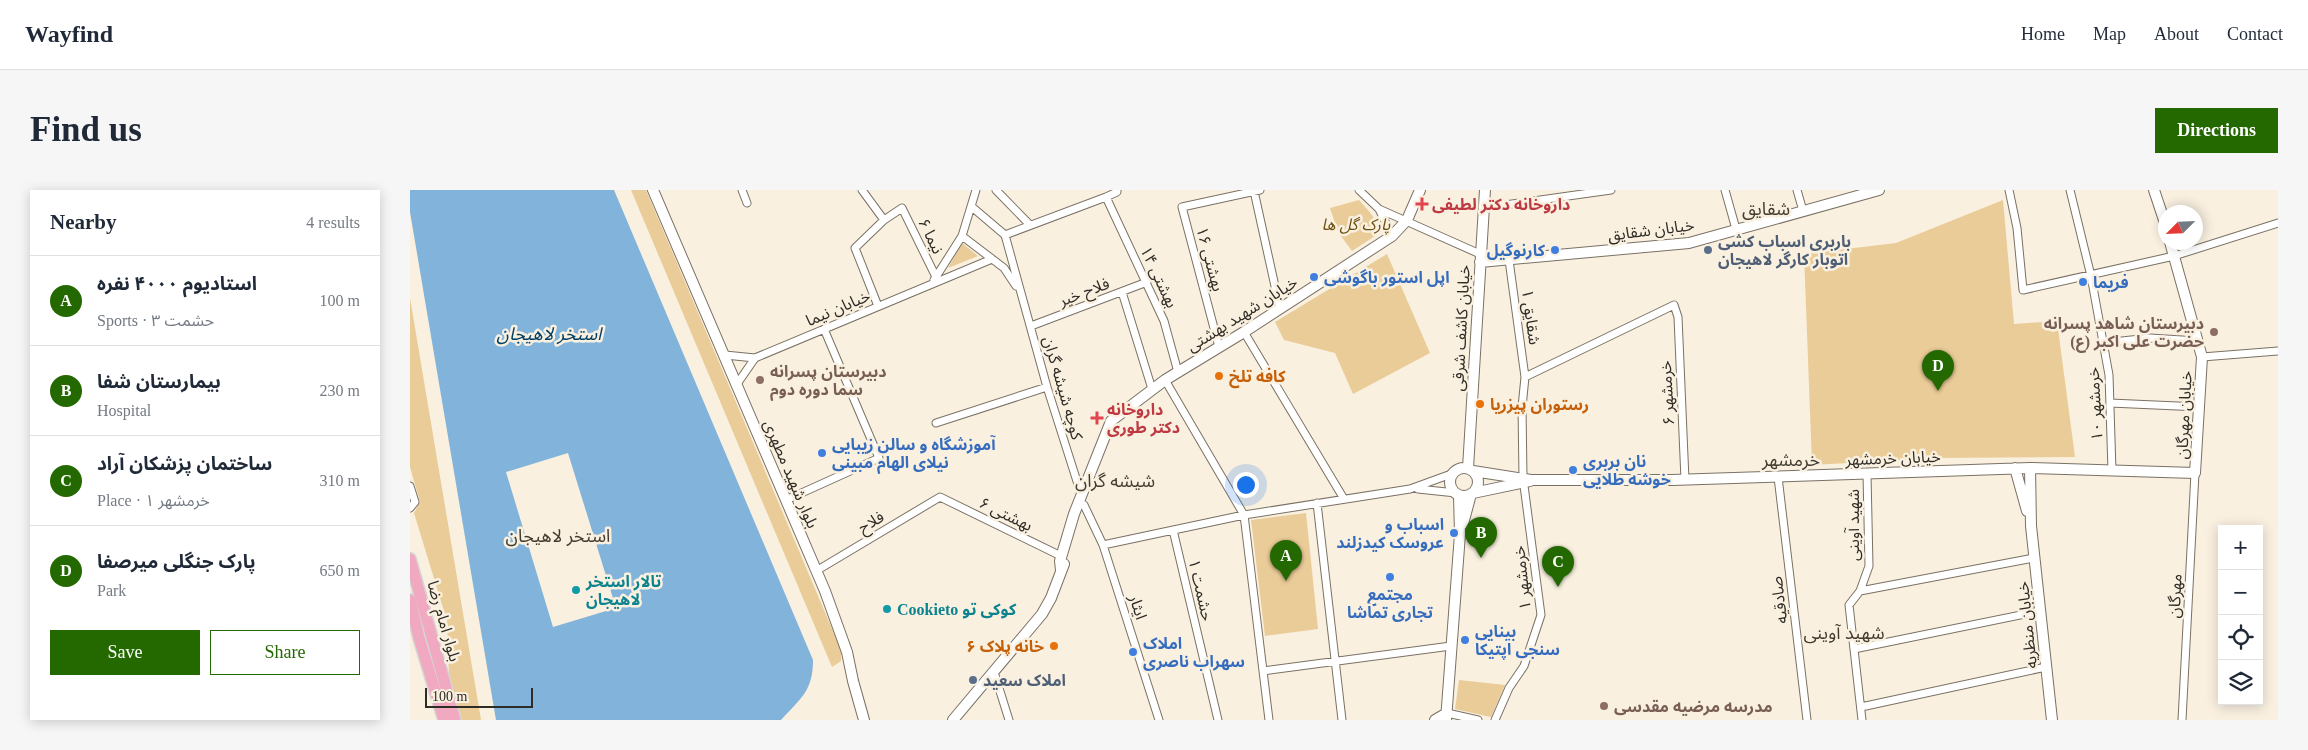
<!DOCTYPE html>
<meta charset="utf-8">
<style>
body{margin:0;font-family:"Times New Roman","Noto Sans Arabic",serif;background:#f6f6f7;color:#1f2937}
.controls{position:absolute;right:15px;bottom:15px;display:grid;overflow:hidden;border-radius:0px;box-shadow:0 2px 12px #0003}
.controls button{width:45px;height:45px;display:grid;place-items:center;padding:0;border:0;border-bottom:1px solid #e0e1e3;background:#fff;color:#1f2937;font:25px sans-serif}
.compass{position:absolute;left:1748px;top:15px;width:45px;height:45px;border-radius:50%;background:#fff;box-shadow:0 2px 12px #0003;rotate:246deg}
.scale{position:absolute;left:15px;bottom:12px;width:108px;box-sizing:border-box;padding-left:5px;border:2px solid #2f2c26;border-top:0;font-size:14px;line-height:18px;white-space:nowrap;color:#2f2c26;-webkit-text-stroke:4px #f9f0e0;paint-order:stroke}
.you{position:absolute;left:835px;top:294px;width:18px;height:18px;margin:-12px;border:4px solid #fff;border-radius:50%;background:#1a73e8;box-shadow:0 0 0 8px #1a73e833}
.badge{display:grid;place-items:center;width:32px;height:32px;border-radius:50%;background:#246900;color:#fff;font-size:16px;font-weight:700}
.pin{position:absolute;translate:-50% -41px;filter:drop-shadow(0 1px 2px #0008)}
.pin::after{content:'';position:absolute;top:26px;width:18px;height:15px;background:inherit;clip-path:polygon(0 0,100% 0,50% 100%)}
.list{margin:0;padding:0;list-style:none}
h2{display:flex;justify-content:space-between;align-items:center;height:65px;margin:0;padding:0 20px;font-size:21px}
h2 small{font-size:16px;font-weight:400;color:#747a83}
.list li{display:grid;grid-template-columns:32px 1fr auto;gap:15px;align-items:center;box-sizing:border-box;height:90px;padding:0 20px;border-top:1px solid #e0e1e3}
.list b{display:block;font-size:19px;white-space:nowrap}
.list p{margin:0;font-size:16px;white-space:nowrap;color:#747a83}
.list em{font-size:16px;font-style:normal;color:#747a83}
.actions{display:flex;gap:10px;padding:15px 20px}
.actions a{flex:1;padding:11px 0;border:1px solid #246900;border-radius:0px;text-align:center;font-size:18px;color:#246900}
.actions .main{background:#246900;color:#fff}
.icon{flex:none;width:28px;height:28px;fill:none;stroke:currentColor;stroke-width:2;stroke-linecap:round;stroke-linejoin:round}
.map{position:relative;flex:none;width:1868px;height:530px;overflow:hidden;border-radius:0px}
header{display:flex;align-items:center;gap:30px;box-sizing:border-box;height:70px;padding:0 25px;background:#fff;border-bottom:1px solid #e0e1e3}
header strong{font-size:24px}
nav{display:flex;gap:28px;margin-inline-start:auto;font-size:18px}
.intro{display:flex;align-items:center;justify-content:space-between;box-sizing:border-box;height:120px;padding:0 30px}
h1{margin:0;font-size:35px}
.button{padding:12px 22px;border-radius:0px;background:#246900;color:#fff;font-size:18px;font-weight:700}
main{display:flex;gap:30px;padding:0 30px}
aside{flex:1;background:#fff;border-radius:0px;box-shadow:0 2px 12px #0003}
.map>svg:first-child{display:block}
.green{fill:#eacc98}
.water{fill:#82b3da;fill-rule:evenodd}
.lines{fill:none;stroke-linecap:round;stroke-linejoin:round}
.street-casing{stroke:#7a7164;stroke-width:9}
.secondary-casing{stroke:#7a7164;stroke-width:12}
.primary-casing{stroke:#d5d5d4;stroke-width:14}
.street{stroke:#fff;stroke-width:7}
.secondary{stroke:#fff;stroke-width:10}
.primary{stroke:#f0a9c1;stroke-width:11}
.health-dot{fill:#e0444e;stroke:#f9f0e0;stroke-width:2}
.shop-dot{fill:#3f7fe0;stroke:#f9f0e0;stroke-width:2}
.service-dot{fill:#5c6f8a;stroke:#f9f0e0;stroke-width:2}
.education-dot{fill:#8d6e63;stroke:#f9f0e0;stroke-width:2}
.food-dot{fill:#e8710a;stroke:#f9f0e0;stroke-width:2}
.culture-dot{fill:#0f9aa8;stroke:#f9f0e0;stroke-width:2}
.labels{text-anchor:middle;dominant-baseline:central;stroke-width:5;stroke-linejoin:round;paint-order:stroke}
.health-label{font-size:16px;font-weight:bold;fill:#be3a42;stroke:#f9f0e0;text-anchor:start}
.park-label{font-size:16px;font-style:italic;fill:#6d4f0f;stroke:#f9f0e0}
.street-label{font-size:16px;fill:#2f2c26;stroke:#f9f0e0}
.service-label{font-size:16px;font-weight:bold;fill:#4e5e75;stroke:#f9f0e0;text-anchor:start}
.shop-label{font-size:16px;font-weight:bold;fill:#366cbe;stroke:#f9f0e0;text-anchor:start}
.education-label{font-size:16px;font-weight:bold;fill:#785e54;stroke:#f9f0e0;text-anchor:start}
.food-label{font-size:16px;font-weight:bold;fill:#c56008;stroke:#f9f0e0;text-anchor:start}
.culture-label{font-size:16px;font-weight:bold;fill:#0d838f;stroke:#f9f0e0;text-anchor:start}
.neighbourhood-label{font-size:18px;fill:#433b2f;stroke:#f9f0e0}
.water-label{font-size:18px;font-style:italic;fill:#013f65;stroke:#f9f0e0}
</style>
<header>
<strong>Wayfind</strong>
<nav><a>Home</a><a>Map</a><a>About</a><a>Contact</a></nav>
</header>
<div class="intro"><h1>Find us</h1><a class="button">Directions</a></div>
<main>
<aside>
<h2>Nearby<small>4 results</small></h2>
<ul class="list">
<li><span class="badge">A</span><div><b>استادیوم ۴۰۰۰ نفره</b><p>Sports · حشمت ۳</p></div><em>100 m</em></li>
<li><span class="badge">B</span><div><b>بیمارستان شفا</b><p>Hospital</p></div><em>230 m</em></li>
<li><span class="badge">C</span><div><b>ساختمان پزشکان آراد</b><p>Place · خرمشهر ۱</p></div><em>310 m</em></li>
<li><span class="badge">D</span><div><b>پارک جنگلی میرصفا</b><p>Park</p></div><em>650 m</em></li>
</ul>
<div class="actions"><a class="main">Save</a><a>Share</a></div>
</aside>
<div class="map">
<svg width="1868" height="530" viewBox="0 0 1868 530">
<rect width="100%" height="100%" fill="#f9f0e0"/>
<path class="green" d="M221 0H236L431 460V471L422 477Z
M949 10C959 22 970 29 965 46L942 61 928 42 920 18Z
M1593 10 1604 134 1647 131 1665 267 1526 268 1402 275 1394 64 1486 53Z
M552 53 568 66 538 78Z
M977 64 1020 163 943 204 925 163 874 150 865 132Z
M0 108 71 530H52L39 486 37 431 4 323 10 312 0 277Z
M896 323 908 439 855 446 841 330Z
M1049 490 1095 495 1081 527 1045 519Z"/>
<path class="water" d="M0 0H204L403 470C403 501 391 508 371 530H86L0 22ZM158 263 206 418 143 437 96 282Z"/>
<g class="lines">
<g class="street-casing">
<path id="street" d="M332 0 337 13
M452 0 474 30
M586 0 620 35
M949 0 969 19 982 46
M1315 0 1326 39
M1387 0 1393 21
M1599 0 1607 38 1613 100 1764 66 1868 33
M1660 0 1681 86 1699 185 1702 281
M844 1 870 119
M696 7 754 131 768 182
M562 17 595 45 637 197 671 304
M1073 18 1201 0
M969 19 1070 64
M595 45 696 7 707 2V0
M552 46 594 78 606 96
M524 90 552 46 566 0
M712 102 742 199
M468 116 445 58 474 30 492 18 526 87
M621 136 737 92
M834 142 934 309
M1693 153 1740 148 1788 151
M809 157 772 17 850 0
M315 165 345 168 582 69
M1792 167 1868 161
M1115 187 1264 115 1268 127 1275 290
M755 190 834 325 859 530
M327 194 345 168
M1700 213 1790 217
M526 233 637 197
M1368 287 1397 530
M0 296 5 312 0 318
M1008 299 1046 303
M376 310 469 268 414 139
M907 313 932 530
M674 315 693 355 749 530
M763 340 808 530
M693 355 834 325 1000 299 1044 283
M406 381 530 307 651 366
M1450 401 1624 368
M1444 459 1630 421
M853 481 1041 456
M584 482 599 530
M1451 517 1636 477
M1037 523 1068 530
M1085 530 1099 498 1114 476 1131 425 1113 288 1112 217 1115 187 1099 70
M1452 530 1439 415 1450 401 1459 376 1457 284
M1772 530 1785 283"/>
</g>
<g class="secondary-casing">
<path id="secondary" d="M243 0 415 401 437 462 443 491 454 530
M1744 0 1756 36
M1070 72 1279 53 1469 0
M1058 278 1075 0
M1605 278 1617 321
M1620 278 1621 336 1642 530
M1040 292a14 14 0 1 1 28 0a14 14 0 1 1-28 0Z
M1063 281 1121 290H1262L1620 278 1785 283 1792 167 1760 52
M1063 303 1120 291
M1053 334 1061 304
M651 380 650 371 664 324 701 231 755 190 834 142 982 46 997 30 1010 0
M543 530 632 424 641 408 654 374
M1025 530 1037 523
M1036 530 1050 344 1049 305"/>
</g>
<g class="primary-casing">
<path id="primary" d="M0 369 45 530
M0 410 9 448 34 530"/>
</g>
<use href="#street" class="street"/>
<use href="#secondary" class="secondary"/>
<use href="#primary" class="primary"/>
</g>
<g class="health-dot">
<path d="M1009.5 6.5h5v5h5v5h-5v5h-5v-5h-5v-5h5z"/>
<path d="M684.5 220.5h5v5h5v5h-5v5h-5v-5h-5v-5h5z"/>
</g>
<g class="shop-dot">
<circle cx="1145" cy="60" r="5"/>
<circle cx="904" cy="87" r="5"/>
<circle cx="1673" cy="92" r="5"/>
<circle cx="412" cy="263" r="5"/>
<circle cx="1163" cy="280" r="5"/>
<circle cx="1044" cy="343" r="5"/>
<circle cx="980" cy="387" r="5"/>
<circle cx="1055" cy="450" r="5"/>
<circle cx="723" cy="462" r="5"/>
</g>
<g class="service-dot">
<circle cx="1298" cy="60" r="5"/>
<circle cx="563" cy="490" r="5"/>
</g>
<g class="education-dot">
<circle cx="1804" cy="142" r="5"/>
<circle cx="350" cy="190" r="5"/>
<circle cx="1194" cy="516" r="5"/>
</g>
<g class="food-dot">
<circle cx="809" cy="186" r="5"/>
<circle cx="1070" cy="214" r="5"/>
<circle cx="644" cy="456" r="5"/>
</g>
<g class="culture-dot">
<circle cx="166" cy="400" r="5"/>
<circle cx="477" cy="419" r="5"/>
</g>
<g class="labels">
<g class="health-label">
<text x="1022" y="14">داروخانه دکتر لطیفی</text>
<text x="697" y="219">داروخانه<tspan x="697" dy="18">دکتر طوری</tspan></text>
</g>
<g class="park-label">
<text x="946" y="34">پارک گل ها</text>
</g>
<g class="street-label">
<text transform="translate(1241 40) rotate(-7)">خیابان شقایق</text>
<text transform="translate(521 46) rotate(64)">نیما ۶</text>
<text transform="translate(800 69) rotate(75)">بهشتی ۱۶</text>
<text transform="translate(749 87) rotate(65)">بهشتی ۱۴</text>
<text transform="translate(674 102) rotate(-21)">فلاح خیر</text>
<text transform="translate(428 118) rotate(-23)">خیابان نیما</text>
<text transform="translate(832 124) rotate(-32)">خیابان شهید بهشتی</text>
<text transform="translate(1121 127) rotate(82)">شقایق ۱</text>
<text transform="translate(1051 138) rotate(-87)">خیابان کاشف شرقی</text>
<text transform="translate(653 198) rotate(74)">کوچه شیشه گران</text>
<text transform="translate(1257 203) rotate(-93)">خرمشهر ۶</text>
<text transform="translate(1685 214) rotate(-93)">خرمشهر ۱۰</text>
<text transform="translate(1774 225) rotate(-87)">خیابان مهرگان</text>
<text transform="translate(1483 268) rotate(-2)">خیابان خرمشهر</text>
<text transform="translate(381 284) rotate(67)">بلوار شهید مطهری</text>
<text transform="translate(596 324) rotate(26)">بهشتی ۶</text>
<text transform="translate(461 332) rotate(-31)">فلاح</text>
<text transform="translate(1443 335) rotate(-90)">شهید آوینی</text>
<text transform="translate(1112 388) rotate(-96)">خرمشهر ۱</text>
<text transform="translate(791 400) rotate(77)">حشمت ۱</text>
<text transform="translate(1765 406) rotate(-87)">مهرگان</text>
<text transform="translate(1369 410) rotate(-97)">صادقیه</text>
<text transform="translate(728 417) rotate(72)">ایثار</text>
<text transform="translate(34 431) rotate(74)">بلوار امام رضا</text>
<text transform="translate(1617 435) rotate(-96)">خیابان منظریه</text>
</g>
<g class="service-label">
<text x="1308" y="51">باربری اسباب کشی<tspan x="1308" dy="18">اتوبار کارگر لاهیجان</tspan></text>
<text x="573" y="490">املاک سعید</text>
</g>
<g class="shop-label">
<text x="1135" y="60" text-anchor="end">کارنوگیل</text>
<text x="914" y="87">اپل استور باگوشی</text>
<text x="1683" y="92">فریما</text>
<text x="422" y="254">آموزشگاه و سالن زیبایی<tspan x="422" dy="18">نیلای الهام مبینی</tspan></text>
<text x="1173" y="271">نان بربری<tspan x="1173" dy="18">خوشه طلایی</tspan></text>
<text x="1034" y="334" text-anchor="end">اسباب و<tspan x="1034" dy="18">عروسک کیدزلند</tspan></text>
<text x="980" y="404" text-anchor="middle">مجتمع<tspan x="980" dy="18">تجاری تماشا</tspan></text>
<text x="1065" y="441">بینایی<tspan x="1065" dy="18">سنجی اپتیکا</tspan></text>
<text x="733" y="453">املاک<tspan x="733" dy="18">سهراب ناصری</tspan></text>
</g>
<g class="education-label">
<text x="1794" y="133" text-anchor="end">دبیرستان شاهد پسرانه<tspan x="1794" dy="18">حضرت علی اکبر (ع)</tspan></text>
<text x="360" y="181">دبیرستان پسرانه<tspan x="360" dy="18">سما دوره دوم</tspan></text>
<text x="1204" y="516">مدرسه مرضیه مقدسی</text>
</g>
<g class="food-label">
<text x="819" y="186">کافه تلخ</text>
<text x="1080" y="214">رستوران پیزریا</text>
<text x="634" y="456" text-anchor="end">خانه پلاک ۶</text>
</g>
<g class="culture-label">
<text x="176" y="391">تالار استخر<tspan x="176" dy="18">لاهیجان</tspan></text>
<text x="487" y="419">Cookieto کوکی تو</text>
</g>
<g class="neighbourhood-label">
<text x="1356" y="19">شقایق</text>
<text x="1381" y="270">خرمشهر</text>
<text x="705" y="291">شیشه گران</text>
<text x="148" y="346">استخر لاهیجان</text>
<text x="1434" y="443">شهید آوینی</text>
</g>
<g class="water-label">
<text x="139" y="144">استخر لاهیجان</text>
</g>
</g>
</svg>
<div class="controls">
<button>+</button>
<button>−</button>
<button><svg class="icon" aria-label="locate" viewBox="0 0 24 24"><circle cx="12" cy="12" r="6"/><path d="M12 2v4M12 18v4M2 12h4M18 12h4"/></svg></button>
<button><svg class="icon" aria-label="layers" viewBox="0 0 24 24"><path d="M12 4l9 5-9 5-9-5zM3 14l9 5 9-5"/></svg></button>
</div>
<svg class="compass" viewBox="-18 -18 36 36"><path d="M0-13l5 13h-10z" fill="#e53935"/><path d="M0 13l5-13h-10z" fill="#747a83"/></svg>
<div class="scale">100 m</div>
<div class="you"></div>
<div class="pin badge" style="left:876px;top:391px">A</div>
<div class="pin badge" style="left:1071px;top:368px">B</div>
<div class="pin badge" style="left:1148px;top:397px">C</div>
<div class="pin badge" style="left:1528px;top:201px">D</div>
</div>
</main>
